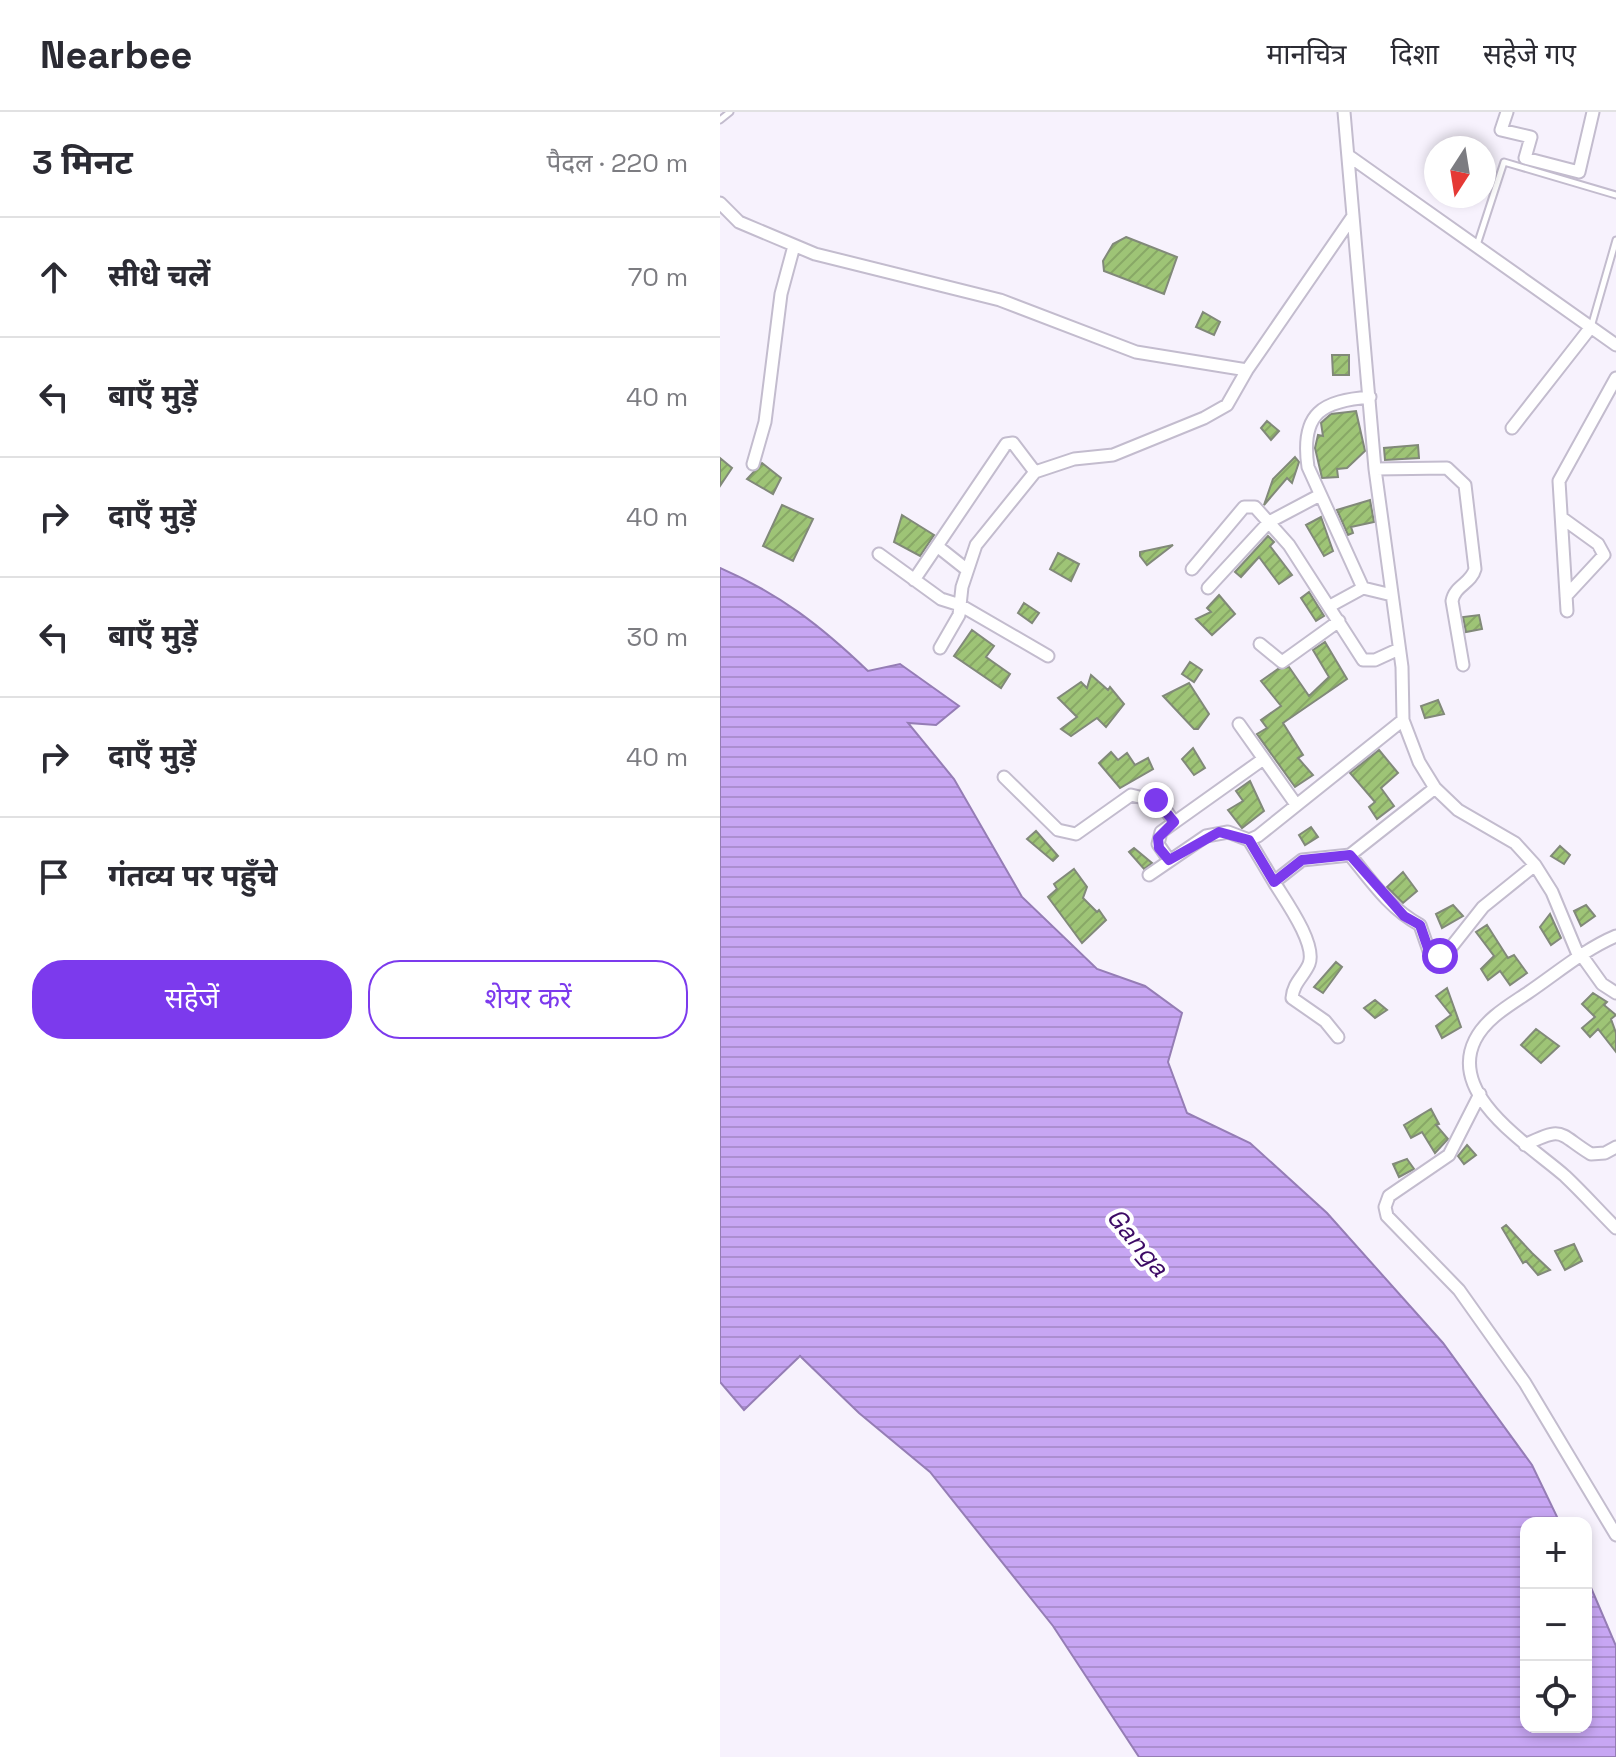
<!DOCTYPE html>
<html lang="hi">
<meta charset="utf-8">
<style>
body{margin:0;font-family:"Space Grotesk","Noto Sans Devanagari",sans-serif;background:#f7f7f7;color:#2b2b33}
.controls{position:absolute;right:24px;bottom:24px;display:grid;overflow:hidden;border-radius:16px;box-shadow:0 4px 12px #0003}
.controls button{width:72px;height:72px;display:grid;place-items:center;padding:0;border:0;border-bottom:2px solid #e1e1e2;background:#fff;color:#2b2b33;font:40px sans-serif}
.compass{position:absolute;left:704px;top:24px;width:72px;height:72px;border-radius:50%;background:#fff;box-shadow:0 4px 12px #0003;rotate:192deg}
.stop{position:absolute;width:24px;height:24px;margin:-18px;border:6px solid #7c3aed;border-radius:50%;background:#fff}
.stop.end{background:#7c3aed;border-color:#fff;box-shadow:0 2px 8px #0008}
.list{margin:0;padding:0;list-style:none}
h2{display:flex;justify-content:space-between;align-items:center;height:104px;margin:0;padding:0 32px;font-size:34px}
h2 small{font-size:26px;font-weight:400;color:#7c7c81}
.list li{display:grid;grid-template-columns:52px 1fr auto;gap:24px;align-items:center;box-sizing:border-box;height:120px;padding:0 32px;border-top:2px solid #e1e1e2}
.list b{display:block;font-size:30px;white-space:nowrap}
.list em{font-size:26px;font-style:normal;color:#7c7c81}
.actions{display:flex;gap:16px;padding:24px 32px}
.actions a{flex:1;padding:18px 0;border:2px solid #7c3aed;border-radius:32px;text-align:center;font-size:28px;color:#7c3aed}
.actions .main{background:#7c3aed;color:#fff}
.icon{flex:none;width:44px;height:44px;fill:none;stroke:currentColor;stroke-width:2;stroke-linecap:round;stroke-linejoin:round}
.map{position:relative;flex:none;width:896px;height:1645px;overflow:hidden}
header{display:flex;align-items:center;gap:48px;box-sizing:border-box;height:112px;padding:0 40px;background:#fff;border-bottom:2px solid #e1e1e2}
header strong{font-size:38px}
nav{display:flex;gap:44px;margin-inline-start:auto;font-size:28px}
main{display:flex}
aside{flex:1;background:#fff}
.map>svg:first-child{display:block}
.water{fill:url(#water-rules);stroke:#957db5;stroke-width:2}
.building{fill:url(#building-hatch);stroke:#818979;stroke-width:2}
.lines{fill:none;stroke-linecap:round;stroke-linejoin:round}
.lane-casing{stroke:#c3bcce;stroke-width:9}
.street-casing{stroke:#c3bcce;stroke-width:15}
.lane{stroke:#fff;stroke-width:5}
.street{stroke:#fff;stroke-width:11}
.route{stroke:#7c3aed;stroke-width:10}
.labels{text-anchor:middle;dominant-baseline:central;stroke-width:8;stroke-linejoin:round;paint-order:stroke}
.water-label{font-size:26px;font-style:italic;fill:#3d0a65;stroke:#fff}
</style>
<header>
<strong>Nearbee</strong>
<nav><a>मानचित्र</a><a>दिशा</a><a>सहेजे गए</a></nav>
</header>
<main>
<aside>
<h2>3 मिनट<small>पैदल · 220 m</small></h2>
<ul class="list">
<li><svg class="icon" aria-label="ahead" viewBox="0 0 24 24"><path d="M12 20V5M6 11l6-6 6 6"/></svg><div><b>सीधे चलें</b></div><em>70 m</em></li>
<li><svg class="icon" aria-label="left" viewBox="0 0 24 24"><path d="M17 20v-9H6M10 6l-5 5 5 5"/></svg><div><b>बाएँ मुड़ें</b></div><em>40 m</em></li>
<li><svg class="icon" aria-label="right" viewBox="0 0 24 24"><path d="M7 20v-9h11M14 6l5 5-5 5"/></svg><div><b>दाएँ मुड़ें</b></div><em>40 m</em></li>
<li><svg class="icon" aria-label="left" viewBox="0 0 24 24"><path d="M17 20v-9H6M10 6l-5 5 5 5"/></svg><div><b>बाएँ मुड़ें</b></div><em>30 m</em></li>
<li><svg class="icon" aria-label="right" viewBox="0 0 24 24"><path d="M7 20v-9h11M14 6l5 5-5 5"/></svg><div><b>दाएँ मुड़ें</b></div><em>40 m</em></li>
<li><svg class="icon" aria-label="arrive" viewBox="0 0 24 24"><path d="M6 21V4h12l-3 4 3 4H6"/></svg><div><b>गंतव्य पर पहुँचे</b></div></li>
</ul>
<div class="actions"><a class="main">सहेजें</a><a>शेयर करें</a></div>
</aside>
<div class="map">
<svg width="896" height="1645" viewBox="0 0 896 1645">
<defs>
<pattern id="water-rules" width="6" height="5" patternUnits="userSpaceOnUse" patternTransform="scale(2)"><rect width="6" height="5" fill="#c7a6f3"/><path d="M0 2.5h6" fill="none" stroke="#ab8ed0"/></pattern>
<pattern id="building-hatch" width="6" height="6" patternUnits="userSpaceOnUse" patternTransform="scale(2)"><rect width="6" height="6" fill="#9ec476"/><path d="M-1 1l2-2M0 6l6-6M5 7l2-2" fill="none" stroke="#88a866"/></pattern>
</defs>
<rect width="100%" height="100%" fill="#f7f2fd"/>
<path class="water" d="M0 456C60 482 101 514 148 559L180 552 239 594 216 613 188 611 234 667 302 785 377 857 425 874 462 901 448 950 467 1001 530 1031 607 1101 723 1231 812 1353 840 1411H806V1615H866V1464L896 1534V1645H419L333 1514 210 1360 139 1301 80 1244 24 1298 0 1270Z"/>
<path class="building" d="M406 125 457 145 444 182 384 159 383 149 393 132Z
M483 200 500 210 494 223 476 215Z
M612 243H629V263H613Z
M636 299 645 339 627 356 617 357 618 365 602 366 595 336 598 323 603 324 601 311 611 302Z
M547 309 559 319 551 328 541 316Z
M698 333 699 346 665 348 664 336Z
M575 345 579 350 572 371 567 366 544 393 553 367Z
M0 346 12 356 0 374Z
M42 351 61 366 53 382 27 367Z
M650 388 654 410 631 415 633 421 628 423 617 398Z
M62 393 93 407 73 449 43 434Z
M182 403 214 423 200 444 174 430Z
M601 405 613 439 604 444 586 413Z
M548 424 554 430 550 434 572 463 559 472 539 445 521 465 515 460Z
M453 433 427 453 420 444V440Z
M338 441 359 452 351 469 330 457Z
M589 480 604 504 596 509 581 486Z
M499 483 515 502 492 523 476 507 491 500 487 496Z
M304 491 319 501 312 511 298 501Z
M759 503 762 517 746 520 743 505Z
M252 518 274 534 266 545 290 562 281 576 234 544Z
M605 530 627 567 563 611 583 643 578 646 593 663 575 675 537 622 547 616 541 608 561 594 541 569 558 557 569 555 589 584 609 565 593 538Z
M470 550 482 558 474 570 462 562Z
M371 563 388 578 390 575 404 592 386 615 377 606 351 624 341 617 357 605 338 586 361 570 367 576Z
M469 571 489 602 478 617H474L443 584Z
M718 588 724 602 705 606 701 594Z
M473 636 485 656 474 663 462 647Z
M659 638 678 661 661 676 674 694 657 707 649 695 655 690 630 661Z
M391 640 398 648 407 641 415 653 428 646 433 657 400 676 379 651Z
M530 669 544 699 522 716 508 698 523 689 516 679Z
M591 715 598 725 585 733 579 723Z
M316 719 338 744 333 749 307 727Z
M840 734 850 743 844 752 831 744Z
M414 736 432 751 424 757 409 740Z
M354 757 367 775 363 786 377 800 379 798 386 808 362 831 328 785 337 777 334 772Z
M683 760 697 779 683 791 667 775Z
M733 793 743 804 722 816 716 802Z
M866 793 875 804 861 814 854 799Z
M830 802 841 826 831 833 820 815Z
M767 813 788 846 794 843 807 861 790 873 780 859 768 868 761 857 774 844 756 820Z
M616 850 622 855 603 881 594 875Z
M727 876 741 915 722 926 716 914 731 903 716 884Z
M873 881 887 890 884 893 896 903 891 907 896 921V940L878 917 870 925 862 916 875 905 862 892Z
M655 888 667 898 655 906 644 896Z
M816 917 839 934 821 951 801 933Z
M711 997 719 1012 716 1013 728 1027 715 1041 702 1020 691 1026 684 1013Z
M747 1033 756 1043 744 1052 738 1044Z
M687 1047 694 1057 679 1065 673 1052Z
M786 1113 812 1141 830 1158 818 1163 806 1149 803 1151 782 1116Z
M854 1132 862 1149 845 1158 835 1139Z"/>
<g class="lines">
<g class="lane-casing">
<path id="lane" d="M0 8 10 0
M757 133 784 50 896 83
M871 215 896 128"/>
</g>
<g class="street-casing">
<path id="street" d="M624 0 655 357 682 555 683 608 699 650 715 676 738 698 795 731 815 753 832 780 859 845
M787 0 781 18 811 25 805 46 859 60 873 0
M629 44 896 233
M0 91 19 110 95 142 280 188 416 240 527 258 633 104
M792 316 871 215
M33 352 45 310 61 182 74 134
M655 357 727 356 745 373 755 457C751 472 735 473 732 489L743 553
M842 406 878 432 884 443 846 484
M217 434 246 457
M159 442 221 487 240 493 328 544
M472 457 524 395H535L569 433 643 548H655L679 537
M194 468 286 332 293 331 315 360
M488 476 549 410 600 383
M643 476 588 355C580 300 603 289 650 285
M610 494 643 476 672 483
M847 499 839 369 896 266
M540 532 562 550 619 509
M220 536 239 503 242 475 256 433 315 360 354 347 393 343 484 306 507 293 527 258
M519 612 575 691
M284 665 338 718 356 722 411 683 440 690 454 710
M529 728 554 770 582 748 630 743 715 676
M630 743C651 769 670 797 700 813L709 839 715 844 725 843 763 795 815 753
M449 748 438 732 441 720 542 648
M429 763 486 724 508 720 529 728 538 724 683 608
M554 770C565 788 597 832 589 852 584 864 573 871 572 886L605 909 618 925
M896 824C865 837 837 861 809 880 790 893 766 906 755 928 727 984 811 1034 845 1064 863 1081 879 1099 896 1116
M862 844 882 872 896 881
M760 982 729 1043 669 1084 665 1095 667 1104 739 1178 805 1271 896 1423
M805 1033C845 1013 838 1022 871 1042L885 1041 896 1035"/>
</g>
<use href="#lane" class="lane"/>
<use href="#street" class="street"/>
</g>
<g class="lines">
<path class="route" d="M436 688 454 710 438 726 439 736 449 748 499 720 529 728 554 770 582 748 630 743 684 804 700 813 710 842 720 844"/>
</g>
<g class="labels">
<g class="water-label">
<text transform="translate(418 1130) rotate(50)">Ganga</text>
</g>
</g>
</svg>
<div class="controls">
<button>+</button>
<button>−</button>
<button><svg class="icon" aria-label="locate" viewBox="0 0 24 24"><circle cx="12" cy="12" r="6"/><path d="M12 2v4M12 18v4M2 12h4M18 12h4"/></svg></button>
</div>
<svg class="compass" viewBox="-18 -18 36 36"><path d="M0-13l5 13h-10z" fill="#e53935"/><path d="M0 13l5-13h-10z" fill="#7c7c81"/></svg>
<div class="stop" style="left:720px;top:844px"></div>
<div class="stop end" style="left:436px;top:688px"></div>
</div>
</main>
